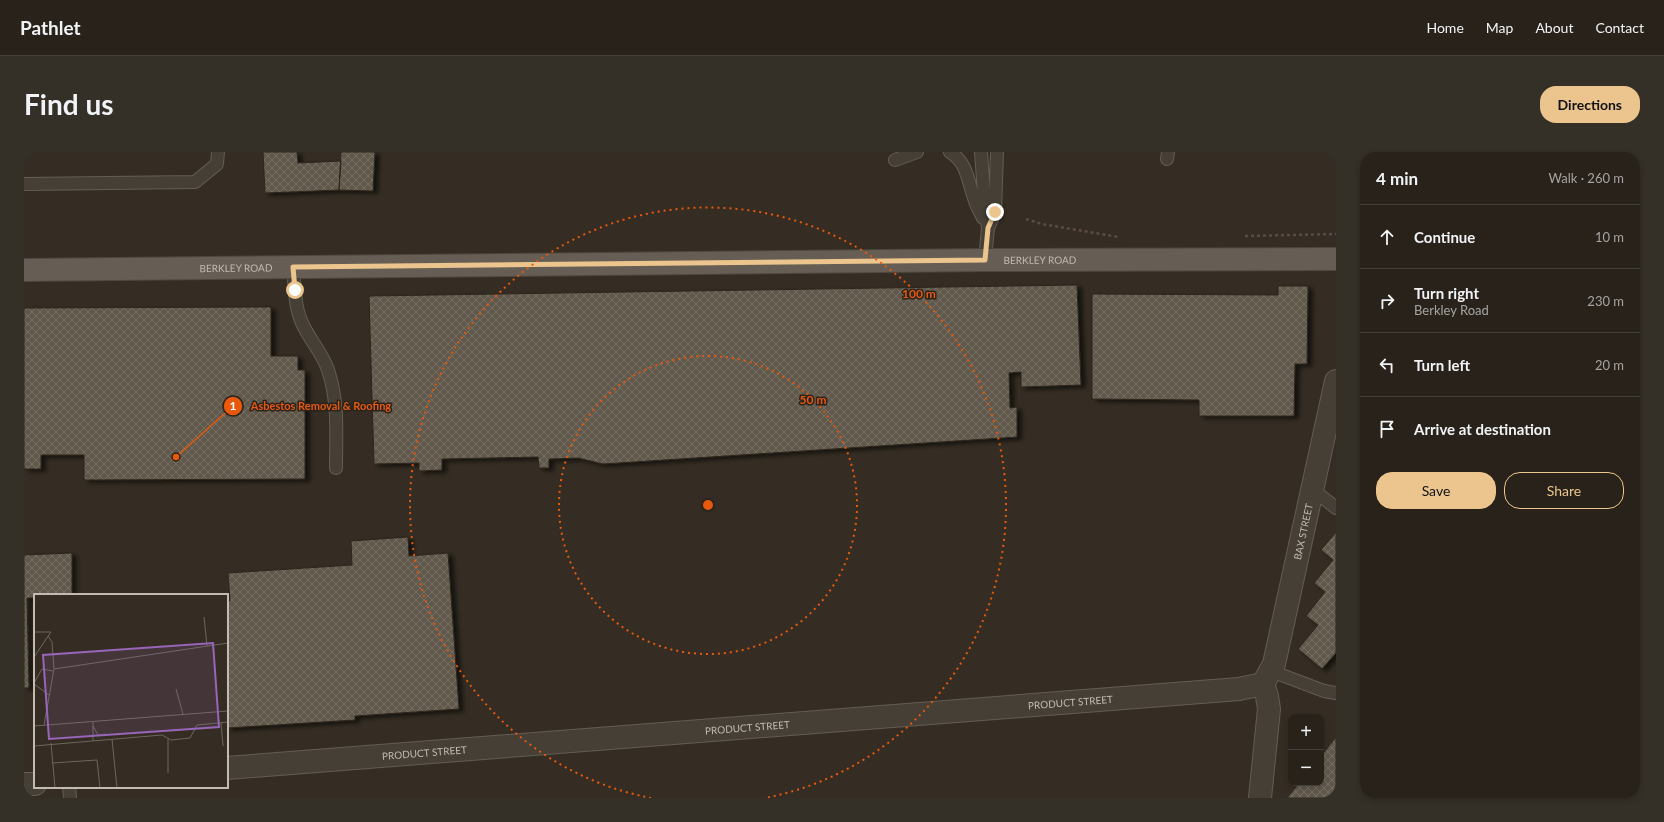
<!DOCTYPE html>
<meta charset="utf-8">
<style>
body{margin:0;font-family:Lato,sans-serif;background:#342f27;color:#f1f3f6}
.controls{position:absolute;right:12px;bottom:12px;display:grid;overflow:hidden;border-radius:8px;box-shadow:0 2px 6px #0003}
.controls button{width:36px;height:36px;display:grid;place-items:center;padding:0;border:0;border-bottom:1px solid #443f39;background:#28221a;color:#f1f3f6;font:20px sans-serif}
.stop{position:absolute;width:12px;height:12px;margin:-9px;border:3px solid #ebc58d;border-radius:50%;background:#fff}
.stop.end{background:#ebc58d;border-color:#fff;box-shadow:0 1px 4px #0008}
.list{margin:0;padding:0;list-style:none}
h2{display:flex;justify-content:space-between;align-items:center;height:52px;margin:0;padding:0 16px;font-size:17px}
h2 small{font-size:13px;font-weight:400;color:#a5a4a2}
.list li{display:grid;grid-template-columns:26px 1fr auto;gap:12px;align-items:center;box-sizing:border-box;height:64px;padding:0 16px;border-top:1px solid #443f39}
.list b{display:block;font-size:15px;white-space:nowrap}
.list p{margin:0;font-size:13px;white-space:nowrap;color:#a5a4a2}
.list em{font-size:13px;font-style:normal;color:#a5a4a2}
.actions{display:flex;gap:8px;padding:12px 16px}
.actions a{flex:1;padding:9px 0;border:1px solid #ebc58d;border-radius:16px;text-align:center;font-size:14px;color:#ebc58d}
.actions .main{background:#ebc58d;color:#111}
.icon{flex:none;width:22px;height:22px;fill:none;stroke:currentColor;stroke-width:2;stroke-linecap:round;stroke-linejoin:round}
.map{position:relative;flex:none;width:1312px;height:646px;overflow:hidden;border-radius:16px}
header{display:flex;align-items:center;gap:24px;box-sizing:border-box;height:56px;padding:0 20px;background:#28221a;border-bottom:1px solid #443f39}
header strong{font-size:19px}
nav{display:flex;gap:22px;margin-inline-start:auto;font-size:14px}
.intro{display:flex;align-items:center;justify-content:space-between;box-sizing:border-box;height:96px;padding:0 24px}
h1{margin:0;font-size:28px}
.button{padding:10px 18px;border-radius:16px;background:#ebc58d;color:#111;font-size:14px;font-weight:700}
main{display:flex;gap:24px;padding:0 24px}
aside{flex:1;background:#28221a;border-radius:16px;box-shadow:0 2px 6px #0003}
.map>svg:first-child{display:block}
.building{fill:url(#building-cross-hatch);stroke:#2d261d;filter:url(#shadow)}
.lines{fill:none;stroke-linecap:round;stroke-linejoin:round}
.service-casing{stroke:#645d54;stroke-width:14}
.minor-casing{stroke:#645d54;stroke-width:24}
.primary-casing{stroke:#4f483f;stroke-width:24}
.path{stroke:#5a4a49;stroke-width:2.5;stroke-dasharray:3 3;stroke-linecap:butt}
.service{stroke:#463f36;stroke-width:12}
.minor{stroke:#463f36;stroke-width:22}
.primary{stroke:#665e54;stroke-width:22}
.route{stroke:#ebc58d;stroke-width:5}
.ring{fill:none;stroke:#e8590c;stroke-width:2;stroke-dasharray:2 4}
.labels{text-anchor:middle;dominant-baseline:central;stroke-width:3;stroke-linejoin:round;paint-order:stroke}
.street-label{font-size:10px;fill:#c2bbb1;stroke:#2b241b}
.inset-road{fill:none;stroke:#6d665c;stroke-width:1}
.view{fill:#9765b9;fill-opacity:0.15;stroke:#9765b9;stroke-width:2}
.inset-edge{fill:none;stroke:#c2bbb1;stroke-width:2}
.centre{fill:#e8590c;stroke:#2b241b;stroke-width:2}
.ring-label{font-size:12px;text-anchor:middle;font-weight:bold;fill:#e8590c;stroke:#2b241b;stroke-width:3;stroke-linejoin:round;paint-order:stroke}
.leader{fill:none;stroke:#e8590c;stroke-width:1.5}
.callout-dot{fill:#e8590c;stroke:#2b241b;stroke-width:1.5}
.mark-label{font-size:12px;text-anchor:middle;font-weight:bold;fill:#fff}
.callout-label{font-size:11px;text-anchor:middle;font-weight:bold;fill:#e8590c;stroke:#2b241b;stroke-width:3;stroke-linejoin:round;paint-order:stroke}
</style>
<header>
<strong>Pathlet</strong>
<nav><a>Home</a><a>Map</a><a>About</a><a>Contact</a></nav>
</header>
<div class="intro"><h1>Find us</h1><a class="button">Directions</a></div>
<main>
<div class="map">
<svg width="1312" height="646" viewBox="0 0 1312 646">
<defs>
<pattern id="building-cross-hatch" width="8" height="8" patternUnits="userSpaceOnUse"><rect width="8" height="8" fill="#61584b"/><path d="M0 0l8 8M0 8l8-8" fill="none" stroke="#766e63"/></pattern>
<filter id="shadow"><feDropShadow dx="4.5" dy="2.5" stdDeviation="2" flood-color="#0009"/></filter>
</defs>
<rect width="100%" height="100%" fill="#352d23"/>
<path class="building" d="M239 0H273L274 11 317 9 315 38 241 41Z
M317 0H351L349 39 315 38Z
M1053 133 1057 233 997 235V220L985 221 986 256 993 255V285L579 312 554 306 525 307V316H515L514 305 418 307V318L395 319V311L350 312 345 144Z
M1254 134H1284L1283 212H1271L1270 264H1175V248L1068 247V142L1254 143Z
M247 155V204H274V218H281V327L60 328V303H17V317H0V156Z
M1312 380V501L1298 517 1274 497 1294 473 1282 464 1301 440 1290 431 1309 408 1297 398Z
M384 385 385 404 424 401 435 557 331 564V568L203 576V449H206L204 421 328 413 327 389Z
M48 401V443H11V446H3L5 536H0V403Z
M1312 585V646H1263L1275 631H1297V604Z"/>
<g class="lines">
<g class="service-casing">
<path id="service" d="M926 0C944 11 944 31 951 49 953 55 956 60 959 66
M957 0 961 55 964 76 961 108
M1143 7 1144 0
M871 8 893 0
M0 32 171 30 193 12 194 0
M964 76 971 60 973 0
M269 115C271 134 270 155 279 173 286 188 299 202 304 218 315 250 312 284 312 316
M1288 337 1312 356
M1247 519 1300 539 1312 541
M45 635 46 646"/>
</g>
<g class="minor-casing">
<g id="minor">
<path id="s1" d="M203 616 1215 537 1239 532 1250 512 1312 229"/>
<path d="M0 632H11"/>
<path d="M1236 646 1245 557 1243 544 1239 532"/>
</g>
</g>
<g class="primary-casing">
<g id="primary">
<path id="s2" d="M0 118 961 108 1312 107"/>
</g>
</g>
<path class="path" d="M1002 67 1018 72 1094 85
M1221 84 1312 82"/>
<use href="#service" class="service"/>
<use href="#minor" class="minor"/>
<use href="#primary" class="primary"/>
</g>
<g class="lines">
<path class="route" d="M271 138 269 115 961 108 964 76 971 60"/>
</g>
<g class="ring">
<circle cx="684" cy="353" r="149"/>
<path d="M627 646A298 298 0 1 1 741 646"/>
</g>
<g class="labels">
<g class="street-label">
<text stroke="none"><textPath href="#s2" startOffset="1016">BERKLEY ROAD</textPath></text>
<text stroke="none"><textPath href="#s2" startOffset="212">BERKLEY ROAD</textPath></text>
<text stroke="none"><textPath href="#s1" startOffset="1198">BAX STREET</textPath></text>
<text stroke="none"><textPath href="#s1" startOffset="846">PRODUCT STREET</textPath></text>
<text stroke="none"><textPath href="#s1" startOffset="522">PRODUCT STREET</textPath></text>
<text stroke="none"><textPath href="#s1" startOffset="198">PRODUCT STREET</textPath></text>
</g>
</g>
<g transform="translate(10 442)">
<rect width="194" height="194" fill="#352d23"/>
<path class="inset-road" d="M170 23 173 52M0 38H17L0 63M14 42 18 48 20 75M0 89 8 75 19 77M0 90 15 101M142 95 149 120M187 129 189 152M10 131 20 75 194 49M0 132 194 117M59 132 64 141 72 140M78 145 83 194M134 145V179M59 147V128M17 149 21 194M0 152 128 141 137 146 156 144 163 131 194 128M18 169 63 166 66 194"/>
<path class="view" d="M179 49 185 133 15 145 9 61Z"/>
<rect width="194" height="194" class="inset-edge"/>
</g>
<circle cx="684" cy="353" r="6" class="centre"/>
<g class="ring-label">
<text x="895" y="146">100 m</text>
<text x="789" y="252">50 m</text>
</g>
<path class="leader" d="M152 305L209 254"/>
<g class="callout-dot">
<circle cx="152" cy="305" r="4"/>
<circle cx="209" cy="254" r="10"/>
</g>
<g class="mark-label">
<text x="209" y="258">1</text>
</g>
<g class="callout-label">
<text x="297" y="258">Asbestos Removal &amp; Roofing</text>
</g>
</svg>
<div class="controls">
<button>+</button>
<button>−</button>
</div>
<div class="stop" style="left:271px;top:138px"></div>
<div class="stop end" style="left:971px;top:60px"></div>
</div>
<aside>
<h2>4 min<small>Walk · 260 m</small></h2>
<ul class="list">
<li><svg class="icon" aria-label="ahead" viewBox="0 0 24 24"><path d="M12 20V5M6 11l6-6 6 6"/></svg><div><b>Continue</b></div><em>10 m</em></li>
<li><svg class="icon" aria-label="right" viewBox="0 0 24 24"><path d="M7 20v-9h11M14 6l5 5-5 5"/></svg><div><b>Turn right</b><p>Berkley Road</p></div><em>230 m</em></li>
<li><svg class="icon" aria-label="left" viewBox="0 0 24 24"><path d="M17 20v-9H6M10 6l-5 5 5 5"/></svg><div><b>Turn left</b></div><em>20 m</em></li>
<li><svg class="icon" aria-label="arrive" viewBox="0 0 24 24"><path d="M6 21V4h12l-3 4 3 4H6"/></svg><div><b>Arrive at destination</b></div></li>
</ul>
<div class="actions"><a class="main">Save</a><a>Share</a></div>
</aside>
</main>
